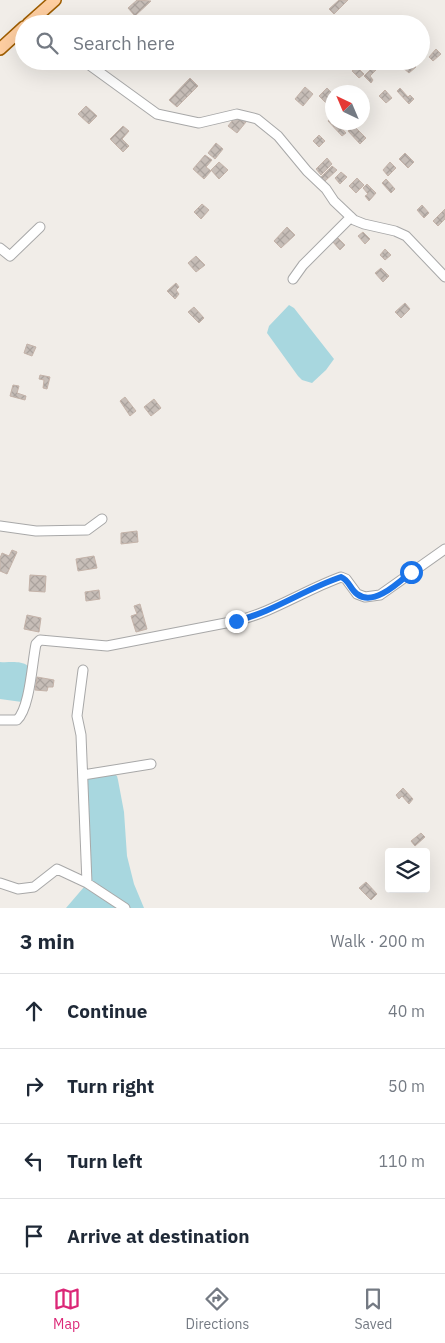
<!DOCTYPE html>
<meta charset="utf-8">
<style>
body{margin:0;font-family:"IBM Plex Sans",sans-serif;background:#f2f2f3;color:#1f2937}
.controls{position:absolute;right:15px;bottom:15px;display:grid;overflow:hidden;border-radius:5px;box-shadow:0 5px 20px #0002}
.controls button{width:45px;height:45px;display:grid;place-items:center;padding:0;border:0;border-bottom:1px solid #e0e1e3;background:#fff;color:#1f2937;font:25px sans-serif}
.compass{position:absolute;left:325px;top:85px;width:45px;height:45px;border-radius:50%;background:#fff;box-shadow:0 5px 20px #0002;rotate:316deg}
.stop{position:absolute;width:15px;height:15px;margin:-11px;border:4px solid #1a73e8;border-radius:50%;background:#fff}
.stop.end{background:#1a73e8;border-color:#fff;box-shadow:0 1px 5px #0008}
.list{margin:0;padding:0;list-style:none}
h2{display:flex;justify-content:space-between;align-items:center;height:65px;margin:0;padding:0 20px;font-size:21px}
h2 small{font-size:16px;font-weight:400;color:#747a83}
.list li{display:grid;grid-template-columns:32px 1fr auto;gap:15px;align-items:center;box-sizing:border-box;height:75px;padding:0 20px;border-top:1px solid #e0e1e3}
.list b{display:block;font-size:19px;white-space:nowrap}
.list em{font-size:16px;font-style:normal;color:#747a83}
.icon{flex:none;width:28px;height:28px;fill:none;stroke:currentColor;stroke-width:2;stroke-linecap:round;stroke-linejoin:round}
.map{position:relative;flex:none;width:445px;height:908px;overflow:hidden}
.search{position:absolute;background:#fff;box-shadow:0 5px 20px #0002;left:15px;right:15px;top:15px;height:55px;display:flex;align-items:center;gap:12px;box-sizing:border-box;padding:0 18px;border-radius:28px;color:#747a83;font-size:19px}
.sheet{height:365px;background:#fff}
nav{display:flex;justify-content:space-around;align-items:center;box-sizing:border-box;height:70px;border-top:1px solid #e0e1e3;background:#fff;font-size:14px;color:#747a83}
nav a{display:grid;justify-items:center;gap:2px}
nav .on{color:#db2777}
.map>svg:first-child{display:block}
.water{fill:#a8d7df}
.building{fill:url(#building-cross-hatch);stroke:#c4b3a9}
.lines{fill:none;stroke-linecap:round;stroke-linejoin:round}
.minor-casing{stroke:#a8a8a8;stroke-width:11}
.major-casing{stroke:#9e5d00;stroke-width:14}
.minor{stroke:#fff;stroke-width:9}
.major{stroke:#fecea1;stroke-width:11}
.route{stroke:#1a73e8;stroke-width:6}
</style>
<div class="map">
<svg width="445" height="908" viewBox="0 0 445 908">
<defs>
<pattern id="building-cross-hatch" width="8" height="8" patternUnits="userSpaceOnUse" patternTransform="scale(1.25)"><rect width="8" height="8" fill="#c6bdb7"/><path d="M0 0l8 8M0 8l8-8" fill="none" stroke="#aaa29d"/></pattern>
</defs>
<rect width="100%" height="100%" fill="#f1ede8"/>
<path class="water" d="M289 305 294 308 334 359 326 370 312 383 302 380 298 376 267 333 269 326Z
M0 662C9 663 20 660 28 666V675L22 702 0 699Z
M114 774 117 776 118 780 124 812 127 856 134 884 144 908H128L89 880 87 778Z
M84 887 116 908H66Z"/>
<path class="building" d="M137 0 151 1 135 16 128 8Z
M339 0H348L334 14 329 9Z
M436 49 441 54 433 61 429 57Z
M409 61 416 67 409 73 402 67Z
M357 67 364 74 359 78 352 71Z
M373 67 376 70 370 76 373 80 371 83 364 76Z
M190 78 198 86 177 107 169 100Z
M305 87 313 94 303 106 295 99Z
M327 88 332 93V101L328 105 319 96Z
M400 88 408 97 410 95 414 99 409 104 397 91Z
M385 90 392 98 386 103 379 96Z
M86 106 97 116 89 124 78 114Z
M237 115 246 122 237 133 228 126Z
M331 117 332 122H336L346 133 342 136 328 121Z
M123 126 129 131 122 139 129 146 123 152 110 139Z
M354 126 366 138 360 144 348 131Z
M319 135 325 141 319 147 313 141Z
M216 143 223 149 215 159 208 153Z
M405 153 414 162 408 168 399 159Z
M205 155 212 160 206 167 211 171 204 179 193 169Z
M327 158 332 164 321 175 316 169Z
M219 162 228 170 219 179 211 170Z
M390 162 396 168 388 176 383 170Z
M332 166 337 170 325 181 321 177Z
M341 172 347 177 340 184 335 178Z
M357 178 364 185 356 193 349 186Z
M386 179 395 189 391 193 382 183Z
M367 184 376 193 369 201 365 196 368 194 363 188Z
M202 204 209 210 201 219 194 212Z
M422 205 429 213 424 218 417 210Z
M445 209V219L438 226 433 221Z
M287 227 295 235 281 248 274 241Z
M363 232 370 239 365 244 358 236Z
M337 237 345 245 340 250 332 241Z
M385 249 391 255 385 260 380 255Z
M196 256 205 265 196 272 188 263Z
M381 268 389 276 383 282 375 273Z
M176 283 179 287 176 290 179 294 175 299 167 291Z
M405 303 410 309 401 318 395 312Z
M194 307 204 318 199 323 188 312Z
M27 344 36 347 32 356 24 353Z
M40 375 50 377 47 389 43 388 44 380 39 379Z
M13 385 19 386 17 393 26 396 25 400 10 396Z
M125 397 136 411 130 416 120 401Z
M154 399 161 408 151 416 144 407Z
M137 531 138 542 121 544V533Z
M12 550 17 552 7 574 0 571V558L2 553 9 556Z
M94 556 97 568 78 571 76 559Z
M30 575 46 576 45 592 29 591Z
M99 590 100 599 86 601 85 592Z
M140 604 147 629 136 632 131 616 137 614 134 606Z
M27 615 41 618 39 632 24 629Z
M37 677 54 680 53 687H48L47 691 35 690Z
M403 788 413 799 409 804 402 796 399 799 396 795Z
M421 833 425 837 415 846 411 841Z
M366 882 377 894 371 900 359 888Z"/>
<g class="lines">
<g class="minor-casing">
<path id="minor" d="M37 15 46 24
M84 61 157 114 199 123 237 114 257 119 278 136 307 171 326 189 334 201 354 220 364 224 395 231 406 236 445 277
M0 248 10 256 40 227
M293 279 303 265 351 217
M0 526 36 531 87 530 102 519
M83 670 77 716 81 735 87 883
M0 720H17C30 708 32 663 36 644L40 640 107 646 236 621C273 612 305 590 341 577L346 579 357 594 365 597 380 595 445 549
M83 775 151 764
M0 883 18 889 34 887 57 869 87 883 125 908"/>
</g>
<g class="major-casing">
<path id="major" d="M28 24 55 0
M0 49 24 27"/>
</g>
<use href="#minor" class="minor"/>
<use href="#major" class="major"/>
</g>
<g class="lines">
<path class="route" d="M236 621C273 612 305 589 341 577 349 580 350 589 357 594 374 607 399 582 411 572"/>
</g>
</svg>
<div class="controls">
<button><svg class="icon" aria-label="layers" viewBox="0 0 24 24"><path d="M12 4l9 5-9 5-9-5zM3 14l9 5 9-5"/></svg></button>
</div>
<svg class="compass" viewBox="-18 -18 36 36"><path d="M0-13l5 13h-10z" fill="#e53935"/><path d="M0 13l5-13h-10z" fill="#747a83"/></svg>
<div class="stop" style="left:411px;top:572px"></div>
<div class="stop end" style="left:236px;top:621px"></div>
<div class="search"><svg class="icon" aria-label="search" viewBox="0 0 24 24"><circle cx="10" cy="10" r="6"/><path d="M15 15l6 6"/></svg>Search here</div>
</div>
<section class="sheet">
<h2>3 min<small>Walk · 200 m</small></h2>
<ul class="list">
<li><svg class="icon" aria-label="ahead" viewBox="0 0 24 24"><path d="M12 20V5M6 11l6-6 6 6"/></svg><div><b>Continue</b></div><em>40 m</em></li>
<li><svg class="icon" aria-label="right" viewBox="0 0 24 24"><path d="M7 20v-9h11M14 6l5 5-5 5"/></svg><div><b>Turn right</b></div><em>50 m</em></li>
<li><svg class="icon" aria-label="left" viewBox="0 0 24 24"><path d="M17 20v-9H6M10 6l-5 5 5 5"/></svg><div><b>Turn left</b></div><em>110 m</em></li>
<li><svg class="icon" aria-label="arrive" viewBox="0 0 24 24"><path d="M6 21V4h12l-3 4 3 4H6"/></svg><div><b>Arrive at destination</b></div></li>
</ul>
</section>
<nav>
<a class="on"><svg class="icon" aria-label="map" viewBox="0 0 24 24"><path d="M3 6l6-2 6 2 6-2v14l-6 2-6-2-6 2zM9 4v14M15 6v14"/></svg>Map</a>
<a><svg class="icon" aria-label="directions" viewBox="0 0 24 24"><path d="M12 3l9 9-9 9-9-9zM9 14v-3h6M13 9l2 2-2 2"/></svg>Directions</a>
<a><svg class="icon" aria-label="saved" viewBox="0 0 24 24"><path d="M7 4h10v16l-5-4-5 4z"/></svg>Saved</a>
</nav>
